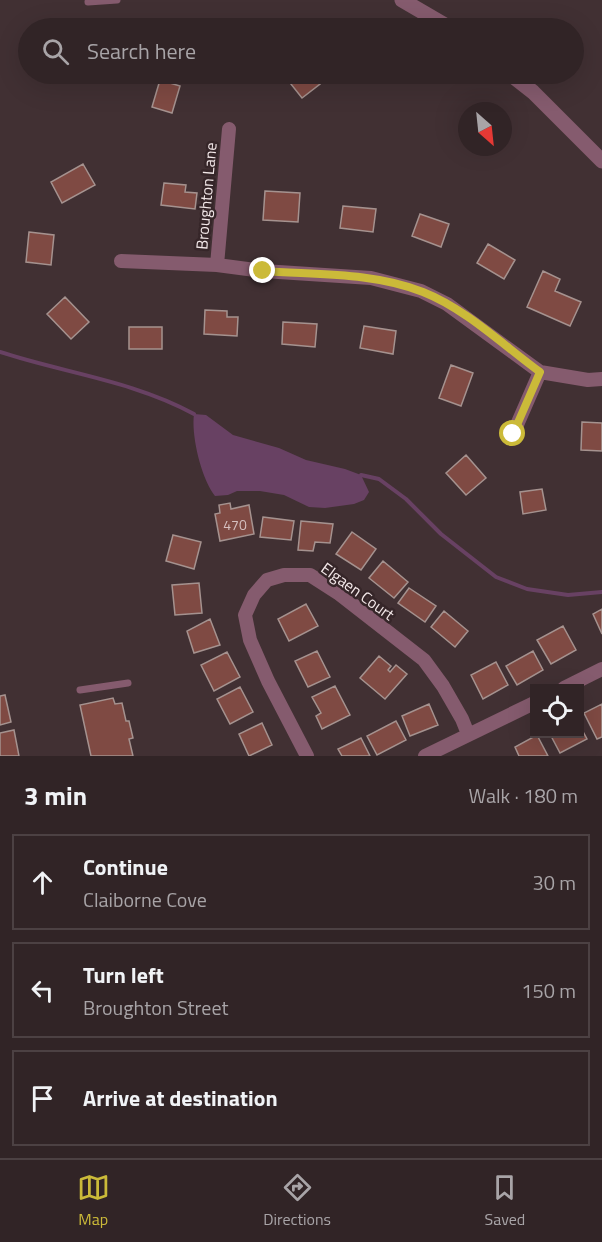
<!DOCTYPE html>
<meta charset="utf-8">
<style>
body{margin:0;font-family:"Titillium Web",sans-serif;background:#392c2e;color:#f1f3f6}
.controls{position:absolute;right:18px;bottom:18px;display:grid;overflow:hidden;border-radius:0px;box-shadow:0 6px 24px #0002}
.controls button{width:54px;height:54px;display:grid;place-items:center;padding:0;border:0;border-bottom:2px solid #4c4143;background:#312426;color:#f1f3f6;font:30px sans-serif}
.compass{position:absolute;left:458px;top:102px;width:54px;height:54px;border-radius:50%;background:#312426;box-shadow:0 6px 24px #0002;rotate:153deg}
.stop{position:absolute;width:18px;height:18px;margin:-14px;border:4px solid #cbba39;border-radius:50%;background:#fff}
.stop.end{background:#cbba39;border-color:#fff;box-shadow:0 2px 6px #0008}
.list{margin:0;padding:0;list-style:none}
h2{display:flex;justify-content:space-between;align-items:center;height:78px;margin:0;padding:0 24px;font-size:26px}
h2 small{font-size:20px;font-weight:400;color:#a8a4a7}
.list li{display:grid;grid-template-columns:39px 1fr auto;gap:18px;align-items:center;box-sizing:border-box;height:96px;margin:0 12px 12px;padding:0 12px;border:2px solid #4c4143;border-radius:0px}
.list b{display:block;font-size:22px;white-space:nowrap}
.list p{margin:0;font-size:20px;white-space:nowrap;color:#a8a4a7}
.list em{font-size:20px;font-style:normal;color:#a8a4a7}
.icon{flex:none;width:33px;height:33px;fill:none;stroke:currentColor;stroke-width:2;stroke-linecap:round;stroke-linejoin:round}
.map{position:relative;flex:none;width:602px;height:756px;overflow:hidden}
.search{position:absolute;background:#312426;box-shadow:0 6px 24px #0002;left:18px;right:18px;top:18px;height:66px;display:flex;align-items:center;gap:15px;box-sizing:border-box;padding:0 21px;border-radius:33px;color:#a8a4a7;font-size:22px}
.sheet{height:402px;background:#312426}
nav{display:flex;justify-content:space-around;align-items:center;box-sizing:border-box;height:84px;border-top:2px solid #4c4143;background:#312426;font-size:16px;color:#a8a4a7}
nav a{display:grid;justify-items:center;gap:3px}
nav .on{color:#cbba39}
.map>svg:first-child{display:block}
.water{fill:#684163}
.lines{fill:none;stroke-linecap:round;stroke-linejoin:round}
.stream{stroke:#684163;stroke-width:4}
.building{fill:#7f4a43;stroke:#a5928f;stroke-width:1.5}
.service{stroke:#855b6e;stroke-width:7}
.minor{stroke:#855b6e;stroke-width:14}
.tertiary{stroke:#855b6e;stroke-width:15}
.route{stroke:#cbba39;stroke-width:8}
.labels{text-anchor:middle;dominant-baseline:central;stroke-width:5;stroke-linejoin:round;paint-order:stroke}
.number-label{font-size:14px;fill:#d6c0c0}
.street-label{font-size:16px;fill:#f3e8e9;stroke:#362629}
</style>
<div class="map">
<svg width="602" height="756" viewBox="0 0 602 756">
<rect width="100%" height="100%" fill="#413033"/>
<path class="water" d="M194 414 206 415 233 435 279 448 306 460 345 469 361 475 369 492 364 500 354 504 325 508 309 507 284 495 260 491H237L228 495 215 496C201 478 191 435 194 414Z"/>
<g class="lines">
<path class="stream" d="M0 352C64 373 134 381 194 414
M361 475 379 479 406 499 441 534 496 577 527 589 568 595 602 592"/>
</g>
<path class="building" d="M283 74H312L320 84 302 98Z
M160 80 180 86 172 113 152 107Z
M83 164 95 185 62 203 51 182Z
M164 183 186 185 185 192 197 193 195 209 161 205Z
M265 191 300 193 298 222 263 220Z
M343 206 376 209 373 232 340 228Z
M420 214 449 224 441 247 412 236Z
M29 232 54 235 51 265 26 262Z
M488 244 515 260 504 279 477 263Z
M543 271 560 279 555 291 581 302 570 326 527 307Z
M65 297 89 322 71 339 47 314Z
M205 310 227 311V317H238L237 336 204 334Z
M283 322 317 324 315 347 282 344Z
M364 326 396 331 393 354 360 348Z
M129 327H162V349H129Z
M451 365 473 373 461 406 439 398Z
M582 422 602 423V451L581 450Z
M466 455 486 478 466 495 446 473Z
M542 489 546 510 523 514 520 492Z
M230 503 231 509 249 505 254 534 220 541 215 514 220 513 219 505Z
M263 517 294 521 291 540 260 537Z
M301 521 333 524 330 543 315 542 313 551 298 550Z
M352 532 376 549 361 570 336 554Z
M173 535 201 542 194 569 166 561Z
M383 561 408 582 394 598 369 578Z
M199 583 202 613 175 615 172 585Z
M409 588 436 606 425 622 398 603Z
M306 604 318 626 289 641 278 619Z
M602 609V634L593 614Z
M444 611 468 631 455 647 431 627Z
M210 619 220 645 194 653 187 631Z
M563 626 576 650 551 664 537 640Z
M317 651 330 677 308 687 295 661Z
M533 651 543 670 517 685 506 666Z
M227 652 240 677 214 691 201 665Z
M379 656 391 666 388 670 390 672 396 665 407 674 385 699 360 678Z
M496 662 508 685 483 699 471 675Z
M335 686 350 715 322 729 316 716 321 713 312 697Z
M240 687 253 712 230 724 217 699Z
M5 695 11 722 0 725V696Z
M113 698 115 704 122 703 126 721H129L133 738 129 739 133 756H91L80 705Z
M429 704 438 725 410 736 402 716Z
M602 704V737L597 739 584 713Z
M396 721 406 740 377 755 367 736Z
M262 723 272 745 249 756 239 734Z
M580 726 587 739 560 753 550 734H580Z
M14 730 19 756H0V733Z
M537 735 548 756H519L515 747Z
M361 738 370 756H342L338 749Z"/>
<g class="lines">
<path class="service" d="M88 2 117 0
M80 690 128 683"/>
<path class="minor" d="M121 261 217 265 263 271 371 278 421 291 447 304 540 372 588 380 602 379
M217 265 229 129
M513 434 540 372
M564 688 602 669
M307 756 268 681 250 640 245 615 254 595 267 580 284 575H310L338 593 424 660 443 686 462 719 468 734
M425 756 534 703"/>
<path class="tertiary" d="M402 0 450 28
M510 74 533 92 602 161"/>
</g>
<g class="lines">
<path class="route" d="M263 271C315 275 373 272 423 292 466 309 503 345 540 372L513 434"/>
</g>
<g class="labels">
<g class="number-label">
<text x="235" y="524">470</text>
</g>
<g class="street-label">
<text transform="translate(206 196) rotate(-85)">Broughton Lane</text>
<text transform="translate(358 591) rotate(36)">Elgaen Court</text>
</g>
</g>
</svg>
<div class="controls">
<button><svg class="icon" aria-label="locate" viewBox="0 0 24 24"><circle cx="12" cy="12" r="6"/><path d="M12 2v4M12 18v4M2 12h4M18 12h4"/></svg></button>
</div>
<svg class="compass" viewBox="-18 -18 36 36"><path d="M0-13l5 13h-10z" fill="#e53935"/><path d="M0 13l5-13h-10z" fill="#a8a4a7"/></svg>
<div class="stop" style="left:513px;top:434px"></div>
<div class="stop end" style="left:263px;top:271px"></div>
<div class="search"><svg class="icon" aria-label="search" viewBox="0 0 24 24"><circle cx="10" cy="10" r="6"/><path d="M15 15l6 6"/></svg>Search here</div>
</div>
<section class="sheet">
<h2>3 min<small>Walk · 180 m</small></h2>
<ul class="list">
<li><svg class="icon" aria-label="ahead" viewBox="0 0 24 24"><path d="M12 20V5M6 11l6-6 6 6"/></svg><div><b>Continue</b><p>Claiborne Cove</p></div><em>30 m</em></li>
<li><svg class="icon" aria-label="left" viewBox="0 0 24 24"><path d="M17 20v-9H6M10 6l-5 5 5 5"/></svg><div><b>Turn left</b><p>Broughton Street</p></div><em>150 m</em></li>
<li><svg class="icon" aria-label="arrive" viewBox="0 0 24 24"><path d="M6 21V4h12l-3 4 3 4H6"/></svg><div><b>Arrive at destination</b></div></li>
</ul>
</section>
<nav>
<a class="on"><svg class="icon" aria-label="map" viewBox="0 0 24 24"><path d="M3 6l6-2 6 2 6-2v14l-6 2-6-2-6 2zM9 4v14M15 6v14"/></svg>Map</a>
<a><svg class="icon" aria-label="directions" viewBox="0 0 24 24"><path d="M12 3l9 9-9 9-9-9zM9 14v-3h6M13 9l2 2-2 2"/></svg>Directions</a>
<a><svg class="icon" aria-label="saved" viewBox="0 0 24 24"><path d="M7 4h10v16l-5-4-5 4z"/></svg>Saved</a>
</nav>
